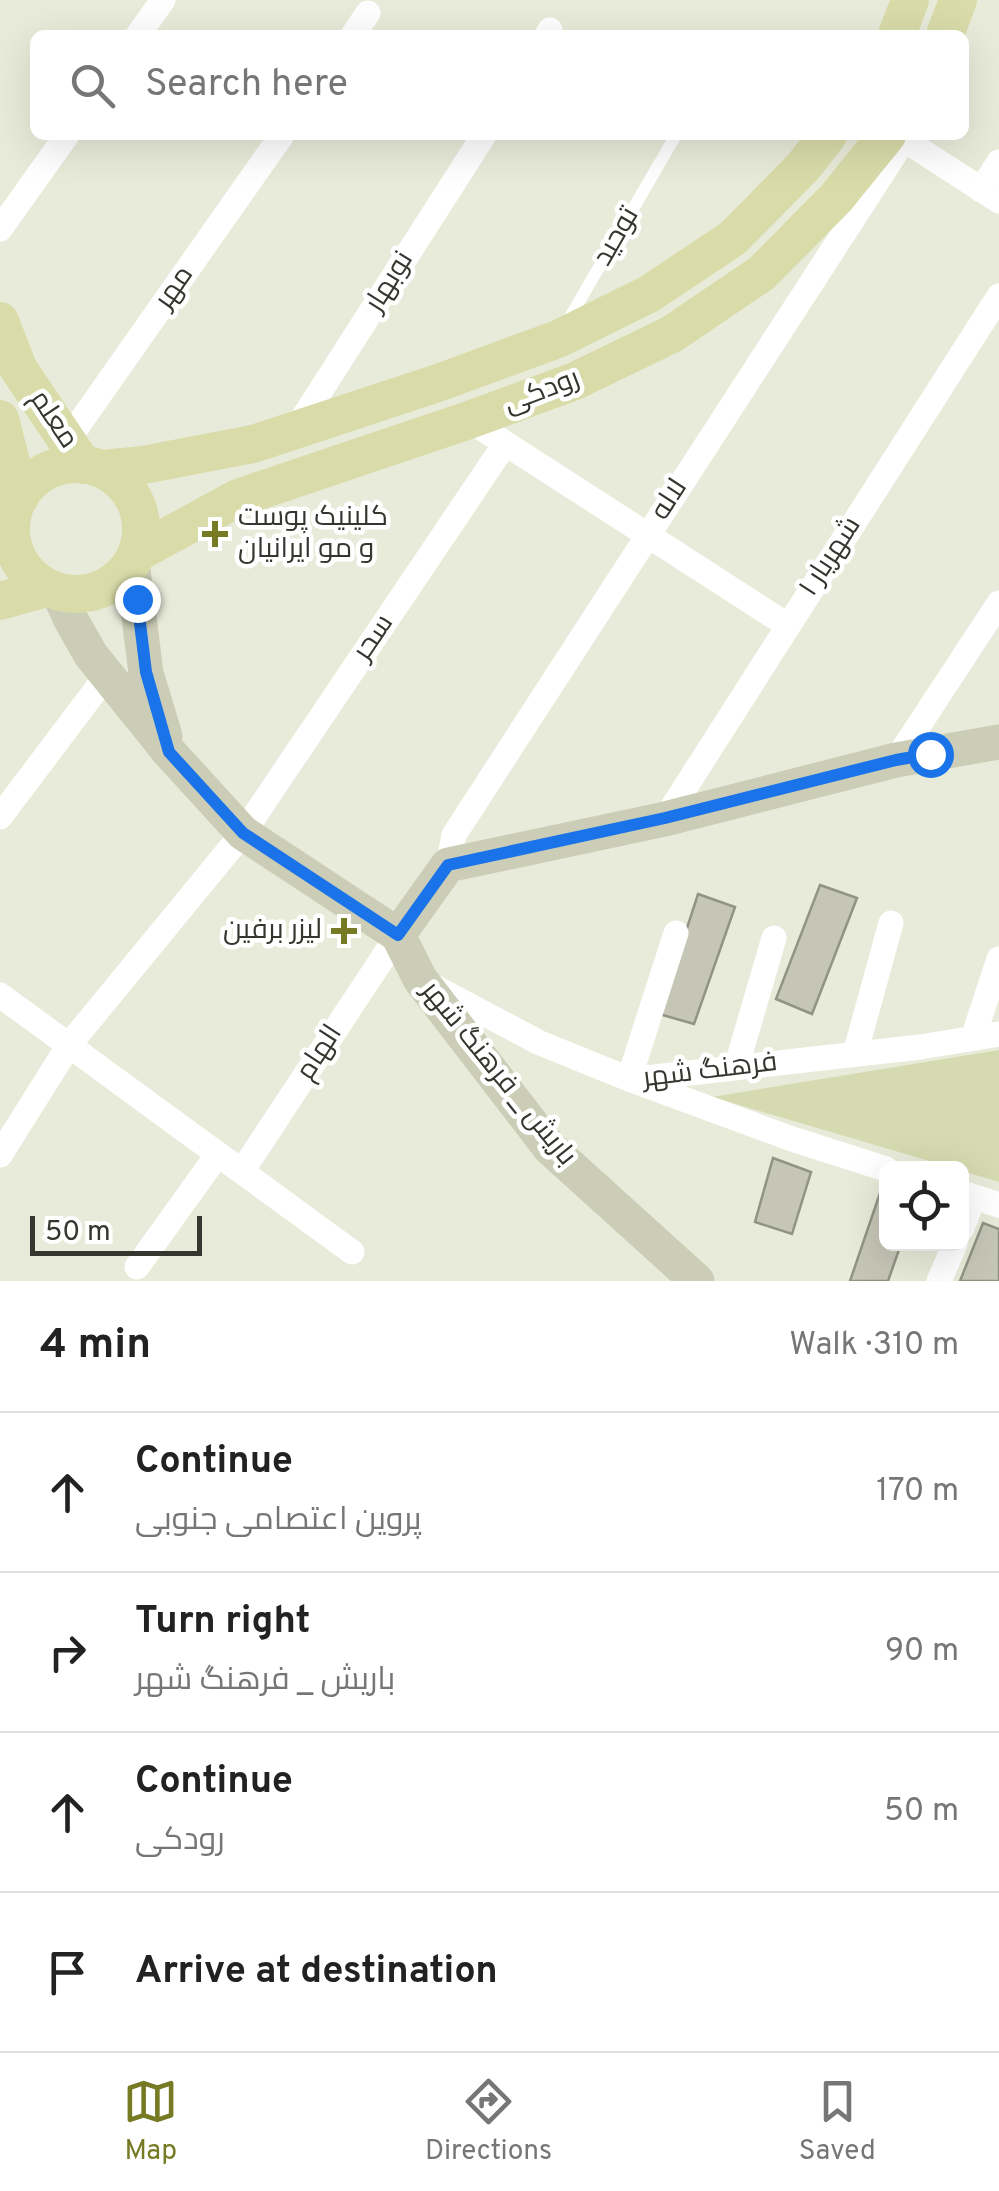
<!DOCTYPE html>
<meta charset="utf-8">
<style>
body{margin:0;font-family:Overpass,Cairo,sans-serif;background:#f2f2f2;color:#222}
.controls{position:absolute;right:30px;bottom:30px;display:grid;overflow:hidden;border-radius:15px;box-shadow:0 10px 40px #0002}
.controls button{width:90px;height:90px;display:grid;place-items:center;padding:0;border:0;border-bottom:2px solid #e0e0e0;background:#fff;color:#222;font:50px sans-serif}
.scale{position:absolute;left:30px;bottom:25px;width:172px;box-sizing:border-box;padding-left:10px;border:5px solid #353630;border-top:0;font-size:28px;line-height:35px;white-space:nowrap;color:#353630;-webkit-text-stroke:8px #fff;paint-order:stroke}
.stop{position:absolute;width:30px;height:30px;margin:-22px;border:8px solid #1a73e8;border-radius:50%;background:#fff}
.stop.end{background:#1a73e8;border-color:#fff;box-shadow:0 2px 10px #0008}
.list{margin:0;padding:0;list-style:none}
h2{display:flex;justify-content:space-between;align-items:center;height:130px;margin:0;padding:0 40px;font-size:42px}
h2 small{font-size:32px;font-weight:400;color:#767676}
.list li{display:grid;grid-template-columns:65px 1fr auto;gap:30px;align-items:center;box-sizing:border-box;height:160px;padding:0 40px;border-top:2px solid #e0e0e0}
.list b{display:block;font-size:38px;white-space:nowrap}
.list p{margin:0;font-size:32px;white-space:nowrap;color:#767676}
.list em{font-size:32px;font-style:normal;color:#767676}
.icon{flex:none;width:55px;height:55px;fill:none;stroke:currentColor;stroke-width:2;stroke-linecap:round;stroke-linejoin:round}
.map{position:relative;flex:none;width:999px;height:1281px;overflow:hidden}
.search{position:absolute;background:#fff;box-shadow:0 10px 40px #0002;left:30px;right:30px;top:30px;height:110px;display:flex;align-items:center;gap:25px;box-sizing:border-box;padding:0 35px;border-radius:15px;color:#767676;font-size:38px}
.sheet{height:770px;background:#fff}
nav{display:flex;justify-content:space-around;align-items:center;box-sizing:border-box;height:140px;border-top:2px solid #e0e0e0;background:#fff;font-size:28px;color:#767676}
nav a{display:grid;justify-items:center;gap:5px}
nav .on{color:#767a23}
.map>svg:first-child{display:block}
.green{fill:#d6dab0}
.building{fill:#c5c6b6;stroke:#919384;stroke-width:2.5}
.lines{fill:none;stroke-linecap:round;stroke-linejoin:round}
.service{stroke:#fff;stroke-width:12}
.minor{stroke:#fff;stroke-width:25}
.secondary{stroke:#cccdb7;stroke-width:35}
.primary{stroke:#d9dca9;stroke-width:38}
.route{stroke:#1a73e8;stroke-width:12}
.poi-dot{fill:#767a23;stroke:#fff;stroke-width:4}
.labels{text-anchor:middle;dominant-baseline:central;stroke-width:9;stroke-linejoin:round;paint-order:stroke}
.street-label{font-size:28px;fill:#353630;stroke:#fff}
.poi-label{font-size:28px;fill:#353630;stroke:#fff;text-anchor:start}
</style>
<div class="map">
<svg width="999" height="1281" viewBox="0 0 999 1281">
<rect width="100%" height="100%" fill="#e9ebda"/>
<path class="green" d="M999 1050V1182L962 1171V1168H953L712 1097Z"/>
<path class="building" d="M820 885 857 898 812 1014 776 999Z
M698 894 735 907 694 1024 659 1014Z
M773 1158 811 1172 792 1234 755 1222Z
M880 1193 886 1195V1244H901L888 1281H850Z
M983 1223 999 1229V1281H960Z"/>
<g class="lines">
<path class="service" d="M566 324 676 135"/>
<path class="minor" d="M138 35 163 0
M353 35 368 13
M547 35 550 30
M897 135 999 201
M981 190 999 162
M0 229 67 135
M469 420 787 625
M296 429 484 135
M67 441 282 135
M896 760 999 603
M0 817 107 675
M665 819 999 296
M448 865 454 835 904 140
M429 984 540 1043 629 1079 792 1139 886 1169
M0 995 352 1252
M973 1038 999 959
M855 1054 891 923
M736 1068 774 938
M629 1079 676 933
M637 1079 920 1047 999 1034
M0 1155 69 1045 243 833 505 444
M242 1171 398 935
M962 1193 999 1205
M962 1228 974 1197
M137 1267 218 1154
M939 1281 955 1244"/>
<path class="secondary" d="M132 562 146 673 165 736
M58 592 71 620 91 655 169 752 243 833 398 935 420 979 550 1148 697 1281
M398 935 448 865 665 819 896 760 999 742"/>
<path class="primary" d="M897 35 910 0
M945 35 958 0
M0 321 18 368 83 465
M0 419 20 497
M11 529a65 65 0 1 1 130 0a65 65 0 1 1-130 0Z
M102 469 143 465 253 444 438 383 558 339 649 294 733 238 803 167 828 135
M137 553 238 498 469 420 575 381 672 334 762 273 836 198 887 135
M0 601 47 588"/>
</g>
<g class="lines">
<path class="route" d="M137 599 146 672 169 752 243 833 398 935 448 865 665 818 896 760 930 754"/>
</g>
<g class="poi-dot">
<path d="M210 519h10v10h10v10h-10v10h-10v-10h-10v-10h10z"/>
<path d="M339 916h10v10h10v10h-10v10h-10v-10h-10v-10h10z"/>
</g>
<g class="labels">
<g class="street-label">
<text transform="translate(617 237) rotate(-60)">توحید</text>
<text transform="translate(390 282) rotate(-58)">نوبهار</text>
<text transform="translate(175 288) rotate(-55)">مهر</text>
<text transform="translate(542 392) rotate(-21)">رودکى</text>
<text transform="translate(53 420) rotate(56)">معلم</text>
<text transform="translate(670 500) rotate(-57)">لاله</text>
<text transform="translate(831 557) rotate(-57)">شهریار ۱</text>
<text transform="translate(374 638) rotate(-56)">سحر</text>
<text transform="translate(320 1053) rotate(-57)">الهام</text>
<text transform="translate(710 1071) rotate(-7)">فرهنگ شهر</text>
<text transform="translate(498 1074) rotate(51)">باریش _ فرهنگ شهر</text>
</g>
<g class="poi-label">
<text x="238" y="518">کلینیک پوست<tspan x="238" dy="32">و مو ایرانیان</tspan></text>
<text x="322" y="931" text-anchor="end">لیزر برفین</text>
</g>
</g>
</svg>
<div class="controls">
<button><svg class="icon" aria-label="locate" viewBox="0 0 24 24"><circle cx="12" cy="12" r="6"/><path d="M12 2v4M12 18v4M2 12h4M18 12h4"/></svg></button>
</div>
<div class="scale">50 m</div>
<div class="stop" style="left:930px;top:754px"></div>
<div class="stop end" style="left:137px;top:599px"></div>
<div class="search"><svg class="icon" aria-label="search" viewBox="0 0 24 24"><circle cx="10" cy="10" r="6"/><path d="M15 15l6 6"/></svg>Search here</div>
</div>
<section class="sheet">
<h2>4 min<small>Walk · 310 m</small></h2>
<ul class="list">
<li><svg class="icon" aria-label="ahead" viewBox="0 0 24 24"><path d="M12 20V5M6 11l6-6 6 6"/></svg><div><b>Continue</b><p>پروین اعتصامی جنوبی</p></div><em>170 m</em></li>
<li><svg class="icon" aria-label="right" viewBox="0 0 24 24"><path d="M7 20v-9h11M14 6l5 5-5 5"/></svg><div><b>Turn right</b><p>باریش _ فرهنگ شهر</p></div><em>90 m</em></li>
<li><svg class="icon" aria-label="ahead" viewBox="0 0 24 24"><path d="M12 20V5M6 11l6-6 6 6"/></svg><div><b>Continue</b><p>رودکی</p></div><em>50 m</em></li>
<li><svg class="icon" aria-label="arrive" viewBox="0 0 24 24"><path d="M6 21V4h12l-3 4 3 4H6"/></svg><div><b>Arrive at destination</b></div></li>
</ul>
</section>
<nav>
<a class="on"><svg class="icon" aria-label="map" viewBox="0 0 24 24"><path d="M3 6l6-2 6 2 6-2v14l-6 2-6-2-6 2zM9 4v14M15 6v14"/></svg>Map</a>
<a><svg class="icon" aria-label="directions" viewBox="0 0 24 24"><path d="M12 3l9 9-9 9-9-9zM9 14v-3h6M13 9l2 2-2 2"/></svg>Directions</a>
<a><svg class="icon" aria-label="saved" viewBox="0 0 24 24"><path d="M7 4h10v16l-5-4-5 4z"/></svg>Saved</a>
</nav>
